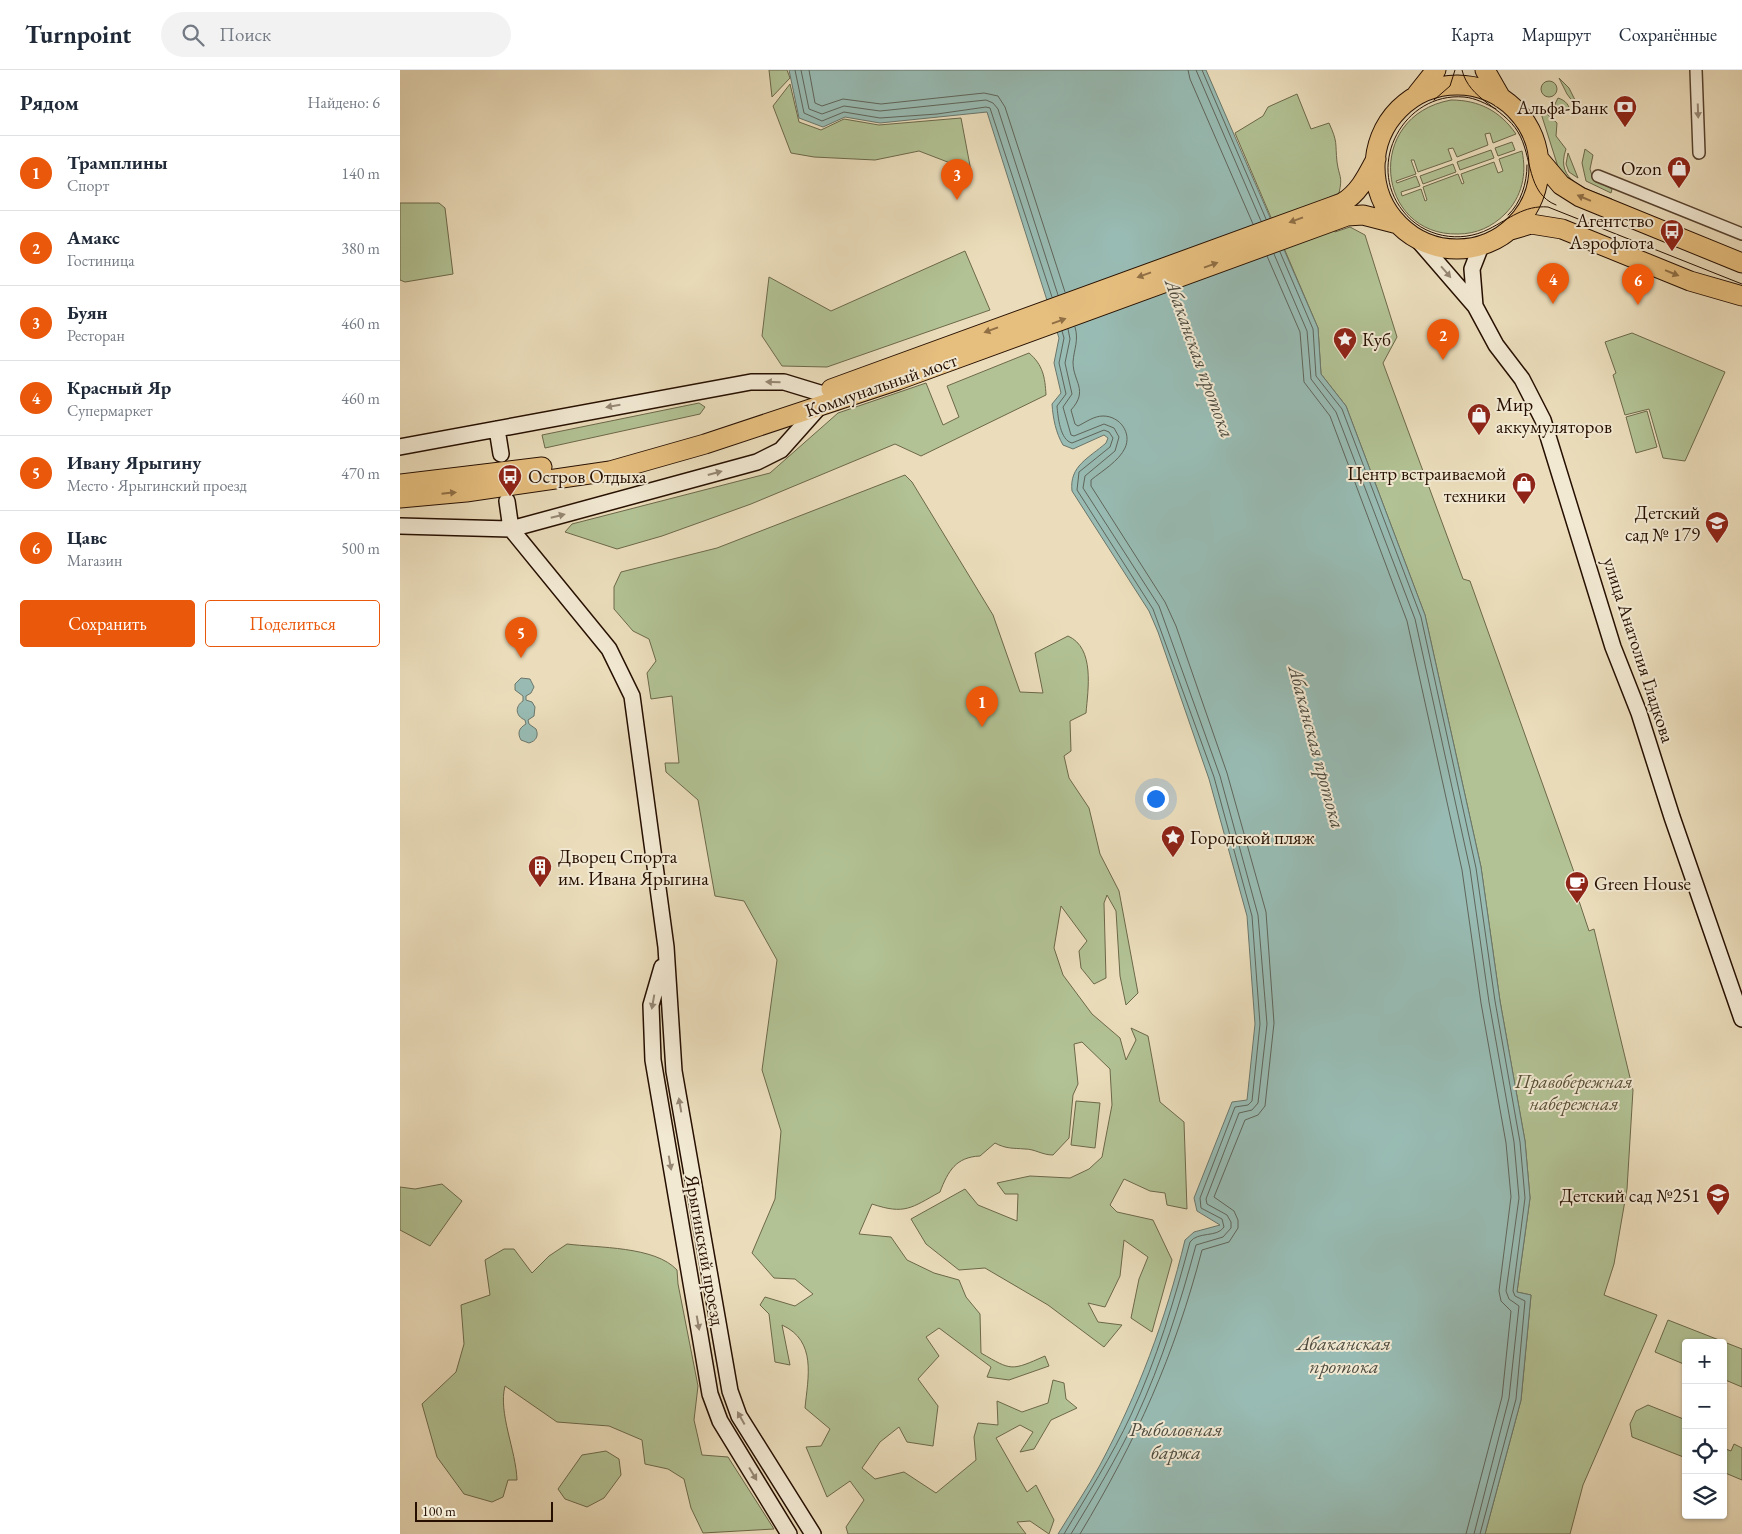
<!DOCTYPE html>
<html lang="ru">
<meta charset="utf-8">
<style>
body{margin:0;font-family:"EB Garamond",serif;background:#f2f2f3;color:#1f2937}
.controls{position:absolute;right:15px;bottom:15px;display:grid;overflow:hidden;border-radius:5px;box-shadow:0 1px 4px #0004}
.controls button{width:45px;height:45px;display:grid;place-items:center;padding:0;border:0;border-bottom:1px solid #e0e1e3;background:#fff;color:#1f2937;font:25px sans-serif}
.scale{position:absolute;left:15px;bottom:12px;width:138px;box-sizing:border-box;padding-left:5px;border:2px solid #260f00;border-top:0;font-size:14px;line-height:18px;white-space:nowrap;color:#260f00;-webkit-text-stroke:4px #f2e9d3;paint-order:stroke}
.you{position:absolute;left:755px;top:728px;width:18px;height:18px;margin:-12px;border:4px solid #fff;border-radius:50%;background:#1a73e8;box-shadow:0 0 0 8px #1a73e833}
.badge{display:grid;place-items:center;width:32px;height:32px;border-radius:50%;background:#ea580c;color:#fff;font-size:16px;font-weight:700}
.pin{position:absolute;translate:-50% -41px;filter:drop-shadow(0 1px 2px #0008)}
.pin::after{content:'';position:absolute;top:26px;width:18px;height:15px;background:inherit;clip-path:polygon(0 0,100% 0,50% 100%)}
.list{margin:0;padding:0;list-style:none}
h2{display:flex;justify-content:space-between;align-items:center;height:65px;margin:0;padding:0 20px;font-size:21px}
h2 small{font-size:16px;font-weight:400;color:#747a83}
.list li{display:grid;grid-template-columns:32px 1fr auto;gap:15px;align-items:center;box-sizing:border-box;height:75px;padding:0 20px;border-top:1px solid #e0e1e3}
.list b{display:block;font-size:19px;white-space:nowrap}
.list p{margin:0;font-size:16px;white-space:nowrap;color:#747a83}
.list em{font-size:16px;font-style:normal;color:#747a83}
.actions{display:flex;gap:10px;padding:15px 20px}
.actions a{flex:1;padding:11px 0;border:1px solid #ea580c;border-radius:5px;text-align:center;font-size:18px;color:#ea580c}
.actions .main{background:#ea580c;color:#fff}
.icon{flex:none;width:28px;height:28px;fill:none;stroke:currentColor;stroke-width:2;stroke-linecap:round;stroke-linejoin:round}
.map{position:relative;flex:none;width:1342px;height:1464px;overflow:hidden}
header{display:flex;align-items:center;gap:30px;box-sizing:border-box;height:70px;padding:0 25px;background:#fff;border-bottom:1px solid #e0e1e3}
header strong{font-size:24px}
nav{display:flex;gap:28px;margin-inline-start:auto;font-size:18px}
.search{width:350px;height:45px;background:#f2f2f3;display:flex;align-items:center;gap:12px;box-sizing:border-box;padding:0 18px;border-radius:28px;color:#747a83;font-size:19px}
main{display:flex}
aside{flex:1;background:#fff}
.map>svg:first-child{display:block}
.green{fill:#b2c294;stroke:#6c684a}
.water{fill:#98bbb3;stroke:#6a766b}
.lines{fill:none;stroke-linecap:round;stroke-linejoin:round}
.shore{stroke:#5f655a;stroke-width:1}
.minor-casing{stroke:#57422f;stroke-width:14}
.secondary-casing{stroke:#260f00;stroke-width:18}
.trunk-casing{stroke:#260f00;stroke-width:21}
.minor{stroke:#f2e9d3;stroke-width:11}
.secondary{stroke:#f2e9d3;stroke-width:15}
.trunk{stroke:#e6be7e;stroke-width:19}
.tram{stroke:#260f00;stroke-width:1}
.oneway{fill:#968774}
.oneway2{fill:#906f45}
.labels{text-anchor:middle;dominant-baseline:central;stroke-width:4;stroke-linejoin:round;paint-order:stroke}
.poi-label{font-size:19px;fill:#260f00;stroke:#f2e9d3;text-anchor:end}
.street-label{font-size:19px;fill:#260f00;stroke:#f2e9d3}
.park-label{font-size:19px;font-style:italic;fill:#574e34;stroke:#f2e9d3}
.water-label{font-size:20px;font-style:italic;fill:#4e4b3f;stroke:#f2e9d3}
</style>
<header>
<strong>Turnpoint</strong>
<div class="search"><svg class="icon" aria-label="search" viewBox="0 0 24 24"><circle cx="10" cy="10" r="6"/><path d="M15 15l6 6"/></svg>Поиск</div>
<nav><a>Карта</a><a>Маршрут</a><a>Сохранённые</a></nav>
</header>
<main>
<aside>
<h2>Рядом<small>Найдено: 6</small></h2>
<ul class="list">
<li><span class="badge">1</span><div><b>Трамплины</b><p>Спорт</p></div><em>140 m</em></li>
<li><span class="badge">2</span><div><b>Амакс</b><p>Гостиница</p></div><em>380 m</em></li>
<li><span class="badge">3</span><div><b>Буян</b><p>Ресторан</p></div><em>460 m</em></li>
<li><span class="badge">4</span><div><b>Красный Яр</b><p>Супермаркет</p></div><em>460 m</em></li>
<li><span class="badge">5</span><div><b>Ивану Ярыгину</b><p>Место · Ярыгинский проезд</p></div><em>470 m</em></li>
<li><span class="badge">6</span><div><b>Цавс</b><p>Магазин</p></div><em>500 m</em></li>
</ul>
<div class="actions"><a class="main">Сохранить</a><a>Поделиться</a></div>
</aside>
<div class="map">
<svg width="1342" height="1464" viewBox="0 0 1342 1464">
<rect width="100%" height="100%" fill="#ebddbb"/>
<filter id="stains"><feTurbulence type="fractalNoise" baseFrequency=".004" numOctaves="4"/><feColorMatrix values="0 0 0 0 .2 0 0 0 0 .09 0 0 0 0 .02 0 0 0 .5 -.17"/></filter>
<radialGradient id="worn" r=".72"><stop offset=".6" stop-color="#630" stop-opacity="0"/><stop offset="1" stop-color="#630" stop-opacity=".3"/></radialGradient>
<path class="green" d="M369 0H387L390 8 372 27Z
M1159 8 1169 18 1182 44 1167 24Z
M1141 19a8 8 0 1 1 16 0a8 8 0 1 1-16 0Z
M390 14 399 52 421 60 444 49 479 55 561 48 571 101 519 81 475 90 414 87 391 83 373 36Z
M897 24 911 59 929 53C938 73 935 72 937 92 939 107 943 106 939 123L923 130 935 162 950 157 965 165 997 267 983 293 1063 509 1070 511 1174 802 1170 804 1189 861 1194 859 1233 1020 1227 1119 1214 1194 1204 1225 1257 1245 1183 1415 1170 1464H1085L1121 1330 1131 1225 1117 1222 1130 1128 1125 1071 1100 931 1081 797 1025 545 946 336 921 304 918 258 835 63 863 46 868 37Z
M1158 28C1164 30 1168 33 1170 40H1167L1165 44 1155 34Z
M1051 30C1079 30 1100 41 1116 64L1093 73 1090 63 1085 64 1088 75 1057 87 1053 78 1048 79 1052 90 1018 102 1014 90H1011L1016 104 996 111 997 113 1016 106 1020 116 1001 122 1002 126 1021 119 1025 131 1027 130 1023 117 1058 104 1062 114 1064 113 1061 104 1094 92 1098 103 1103 101 1099 89 1122 81C1127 104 1122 127 1105 144 1092 157 1076 164 1058 164 976 166 963 46 1051 30Z
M1139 37 1157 53 1156 66 1166 79C1154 112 1188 119 1212 129L1213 133 1172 117 1159 100Z
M1112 72 1115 80 1098 86 1095 78Z
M1185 79 1193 85 1190 99 1193 109 1212 119 1211 123 1186 111 1182 93Z
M1091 80 1094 88 1060 100 1057 92Z
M1168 83 1178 108 1169 102 1166 94Z
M1053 94 1056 102 1023 114 1020 106Z
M0 133H39L45 138 53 204 5 212 0 210Z
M565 181 590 240 427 297 382 296 362 266 369 207 431 241Z
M1232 263 1325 302 1285 391 1263 388 1249 339 1225 345 1213 305 1216 303 1205 272Z
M629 283C643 295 645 307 646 325L521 386 495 374 351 434 262 466 217 479 165 462 172 454 370 403 438 343 526 313 543 355 559 347 547 316Z
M299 333 305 337 300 344 145 378 142 365Z
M1247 341 1257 377 1236 383 1226 347Z
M505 405 512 412 593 545 620 622 643 623 635 583 668 566C695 578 688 619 686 643L670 651 671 681 664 686 669 708 689 738 700 784 719 821 738 923 726 935 720 906 716 841 707 825 704 833 706 908 694 914 681 898 679 881 687 871 661 836 654 878 663 905 692 944 720 968 726 990 736 970 731 958 748 966 760 1032 784 1052 787 1139 767 1135 765 1123 750 1121 724 1109 710 1135 717 1142 753 1150 772 1190 752 1262 731 1248 739 1209 748 1187 724 1170 720 1206 705 1237 688 1233 698 1252 722 1255 704 1277 648 1235 585 1198 559 1200 526 1174 511 1149 565 1119 578 1135 617 1151 618 1124H605L597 1113 630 1106 670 1108 689 1099 702 1087 712 1035 710 999 682 972 674 974 678 1014 673 1025 669 1068 653 1085C642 1085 635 1079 625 1079 613 1078 606 1079 595 1073L580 1086C556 1087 548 1101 540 1122 511 1138 505 1145 472 1134L459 1164 491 1167 507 1190 534 1203 559 1210 566 1227 580 1244 581 1283C612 1301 611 1301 645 1286L649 1296 609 1310 587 1307 591 1297 539 1258 526 1267 539 1286 518 1309 538 1336 533 1376 507 1372 499 1357 480 1372 462 1398 475 1409 504 1402 536 1423 576 1390 574 1367 578 1353 598 1355 597 1331 622 1342 648 1333 653 1310 664 1313 666 1329 677 1338 651 1350 634 1379 620 1382 633 1362 620 1355 596 1368 627 1422 636 1415 654 1450 649 1464 630 1451 617 1452 626 1464H448L446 1457 464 1430 450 1411 427 1427 406 1377 421 1376 430 1359 405 1338C408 1307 417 1271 382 1255L390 1295 375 1292 369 1244 360 1235 365 1227 395 1236 413 1224 395 1209 374 1208 352 1183 375 1129 381 1061 362 1000 377 890 344 831 315 826 298 730 266 702 265 693H279L272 626 251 629 247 603 256 591 249 569 233 561 214 539V517L221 502 317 478Z
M676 1031 700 1033 695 1078 671 1075Z
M42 1114 62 1131 30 1176 0 1160V1117L15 1119Z
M167 1174C198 1178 255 1176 277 1200L278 1214 298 1316 294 1350 302 1385 328 1387 374 1459 303 1463 291 1438 284 1409 268 1399 245 1394 242 1370 209 1356 157 1352 105 1316C98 1343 116 1380 117 1410H108L103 1427 92 1432 64 1424 37 1387 22 1334 56 1302 64 1274 61 1235 90 1225 85 1190 104 1179H114L132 1203 149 1186Z
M1268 1250 1342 1279V1317L1323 1309V1273H1286V1295L1255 1282Z
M1248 1335 1286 1350V1388L1232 1367 1230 1354 1236 1341Z
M1334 1374 1342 1378V1410L1323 1402V1378L1331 1381Z
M206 1381 219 1389 221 1405 204 1428 187 1437 165 1429 158 1419 182 1385Z"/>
<path class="water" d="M389 0H806L918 258 921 304 946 336 1025 545 1081 797 1100 931 1125 1071 1130 1128 1117 1222 1131 1225 1121 1330 1085 1464H658C672 1441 687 1419 700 1395 738 1324 766 1249 785 1170L794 1162 820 1155 797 1141 794 1128 832 1032 847 1030 855 954 847 846 809 709 758 562 749 541 672 421C669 396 689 388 706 373L708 368 704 365 673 379 663 375C656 363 653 349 652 334L661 323 654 293 659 268 587 42 480 53 445 47 423 57 399 48Z
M121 608 130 609 134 617 131 623 126 626V630L132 632 135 637 134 646 128 650 129 654 136 659C139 666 136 671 129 673L121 670C117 663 119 658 126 654L125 650C115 646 115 636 123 631V626L115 620V614Z"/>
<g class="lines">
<path class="shore" d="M395 0 404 43 422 51 444 42 480 48 537 44 586 37 590 38 652 227
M401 0 409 39 422 44 444 36 480 41 586 30 593 33 598 39 658 225
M409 0 415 33 422 36 443 29 481 34 584 23 598 26 605 37 665 222
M788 0 790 9 853 154
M796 0 861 151
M802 0 866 149
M880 182 913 259 916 306 942 339 1021 547 1076 798 1095 931 1120 1072 1125 1128 1113 1221 1115 1226 1125 1231 1116 1329 1080 1464
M874 184 907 261 911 309 936 342 1015 549 1070 799 1089 932 1114 1072 1119 1128 1106 1221 1109 1229 1119 1236 1109 1328 1074 1464
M867 186 900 262 904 312 930 346 1007 551 1062 800 1081 933 1106 1073 1111 1127 1099 1221 1101 1231 1111 1241 1102 1327 1066 1464
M675 257C679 270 674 279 673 292 673 312 689 320 671 340L675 354 678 356C686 352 694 346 703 346 720 346 732 363 725 378 719 391 702 401 691 410V416L765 532 776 556 827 703 866 842 874 953 865 1036 858 1045 845 1050 814 1127 834 1141 838 1150V1158L829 1172 802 1180C774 1287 737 1369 680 1464
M668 259 670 269 665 293 672 324 663 337 671 365 674 366 704 354 714 358 719 367 715 381 685 406 683 418 759 536 820 706 858 845 867 954 858 1033 852 1040 839 1043 806 1129 807 1134 827 1145 831 1152V1158L823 1167 796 1175C780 1234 762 1292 736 1348 717 1388 694 1426 671 1464
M662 261 664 268 659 293 666 324 657 336C658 347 660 370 672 373L704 360 709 362 713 368 710 377 679 402 677 420 753 539 814 707 852 846 860 954 852 1031 848 1035 835 1037 800 1128 801 1138 822 1149 824 1157C817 1168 798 1161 790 1172 774 1231 757 1289 731 1345 712 1386 687 1425 664 1464"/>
<g class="minor-casing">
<path id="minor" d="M1296 0 1299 83
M1198 106 1342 164"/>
</g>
<g class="secondary-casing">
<path id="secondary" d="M1017 169 1075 236 1096 275 1122 309 1143 350 1213 577 1239 643 1272 747 1342 949
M1075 236 1072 199 1081 176
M97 359 101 384
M0 377 351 312H384L420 323
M107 431 111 459 209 579 232 626 266 877 274 1001 330 1321 339 1346 413 1464
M0 456 111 459 357 392 381 380 421 335
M262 897 251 935 253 990 310 1324 320 1351 389 1464"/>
</g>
<g class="trunk-casing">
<path id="trunk" d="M1085 0 1101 28
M975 97a82 82 0 1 1 164 0a82 82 0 1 1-164 0Z
M1017 24 1036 0
M1139 89 1161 115 1180 127 1342 193
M1111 160 1131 154 1162 159 1290 211 1342 226
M431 319 942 133C959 123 967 106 976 89
M0 414 142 397
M0 428 66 422 210 401 305 374 498 310 947 146 963 145 998 154"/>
</g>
<use href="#minor" class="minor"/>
<use href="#secondary" class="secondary"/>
<use href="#trunk" class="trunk"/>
<path class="tram" d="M1062 0C1069 30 1103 37 1118 62 1133 87 1126 123 1156 135
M1034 30 1050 16 1055 0
M1096 39C1086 34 1076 28 1064 27 1004 22 965 94 1003 141 1023 167 1060 174 1089 159 1109 149 1124 135 1148 137L1342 214
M1108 145C1121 133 1127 113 1127 95"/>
</g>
<defs><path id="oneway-solid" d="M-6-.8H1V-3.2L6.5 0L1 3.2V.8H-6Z" transform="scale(1.25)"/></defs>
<g class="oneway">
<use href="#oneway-solid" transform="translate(1298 41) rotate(88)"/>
<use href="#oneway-solid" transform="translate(1046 202) rotate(49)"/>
<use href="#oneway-solid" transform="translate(373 312) rotate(-178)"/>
<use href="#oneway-solid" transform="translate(213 336) rotate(170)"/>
<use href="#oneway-solid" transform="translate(315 403) rotate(-15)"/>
<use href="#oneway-solid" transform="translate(158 446) rotate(-14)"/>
<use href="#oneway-solid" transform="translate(253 932) rotate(100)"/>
<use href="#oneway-solid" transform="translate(280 1035) rotate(-100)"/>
<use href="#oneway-solid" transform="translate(270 1093) rotate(80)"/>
<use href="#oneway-solid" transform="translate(298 1253) rotate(80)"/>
<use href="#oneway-solid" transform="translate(341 1348) rotate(-119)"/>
<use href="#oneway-solid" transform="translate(353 1404) rotate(59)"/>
</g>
<g class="oneway2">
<use href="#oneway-solid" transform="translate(1184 128) rotate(-157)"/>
<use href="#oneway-solid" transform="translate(896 150) rotate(160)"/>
<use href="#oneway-solid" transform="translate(811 195) rotate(-20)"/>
<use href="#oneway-solid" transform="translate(1272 203) rotate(22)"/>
<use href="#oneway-solid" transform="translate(744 205) rotate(160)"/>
<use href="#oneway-solid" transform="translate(659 251) rotate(-20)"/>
<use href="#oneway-solid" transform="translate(591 260) rotate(160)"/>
<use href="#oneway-solid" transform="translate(49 423) rotate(-6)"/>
</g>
<defs>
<g id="bank-pin" transform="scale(1.25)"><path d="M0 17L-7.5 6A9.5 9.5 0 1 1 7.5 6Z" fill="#8f2418" stroke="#f2e9d3"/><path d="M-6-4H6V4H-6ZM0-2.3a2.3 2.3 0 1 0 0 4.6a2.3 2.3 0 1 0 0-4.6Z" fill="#fff"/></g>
<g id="shop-pin" transform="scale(1.25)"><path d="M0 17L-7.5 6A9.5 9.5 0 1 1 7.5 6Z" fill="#8f2418" stroke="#f2e9d3"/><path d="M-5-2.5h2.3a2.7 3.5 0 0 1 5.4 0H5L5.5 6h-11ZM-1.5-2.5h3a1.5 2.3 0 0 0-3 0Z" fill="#fff"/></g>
<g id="bus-pin" transform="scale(1.25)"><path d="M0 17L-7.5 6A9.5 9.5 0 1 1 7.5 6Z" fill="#8f2418" stroke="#f2e9d3"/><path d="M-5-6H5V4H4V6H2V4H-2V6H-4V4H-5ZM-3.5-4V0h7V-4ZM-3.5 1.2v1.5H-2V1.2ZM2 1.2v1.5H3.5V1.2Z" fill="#fff"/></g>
<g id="sight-pin" transform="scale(1.25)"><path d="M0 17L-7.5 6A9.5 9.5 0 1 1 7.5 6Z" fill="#8f2418" stroke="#f2e9d3"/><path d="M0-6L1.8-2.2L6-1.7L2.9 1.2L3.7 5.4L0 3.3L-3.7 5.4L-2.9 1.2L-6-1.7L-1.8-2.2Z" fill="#fff"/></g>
<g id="school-pin" transform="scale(1.25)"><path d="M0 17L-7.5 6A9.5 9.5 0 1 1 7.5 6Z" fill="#8f2418" stroke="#f2e9d3"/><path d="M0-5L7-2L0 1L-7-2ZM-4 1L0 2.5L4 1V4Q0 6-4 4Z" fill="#fff"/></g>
<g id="building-pin" transform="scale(1.25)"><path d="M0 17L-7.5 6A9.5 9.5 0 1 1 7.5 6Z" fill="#8f2418" stroke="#f2e9d3"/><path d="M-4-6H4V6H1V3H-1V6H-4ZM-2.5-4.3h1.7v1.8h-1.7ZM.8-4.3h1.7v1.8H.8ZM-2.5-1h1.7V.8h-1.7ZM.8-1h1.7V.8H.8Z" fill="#fff"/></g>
<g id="cafe-pin" transform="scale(1.25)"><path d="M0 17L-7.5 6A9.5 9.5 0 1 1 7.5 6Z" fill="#8f2418" stroke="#f2e9d3"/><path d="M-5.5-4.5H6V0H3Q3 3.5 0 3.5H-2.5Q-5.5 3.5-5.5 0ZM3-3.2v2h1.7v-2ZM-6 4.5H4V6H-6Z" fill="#fff"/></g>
</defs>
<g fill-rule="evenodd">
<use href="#bank-pin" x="1225" y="37"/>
<use href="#shop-pin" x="1279" y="98"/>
<use href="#bus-pin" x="1272" y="161"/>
<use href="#sight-pin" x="945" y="269"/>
<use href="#shop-pin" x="1079" y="345"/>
<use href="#bus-pin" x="110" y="406"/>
<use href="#shop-pin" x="1124" y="414"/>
<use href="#school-pin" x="1317" y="453"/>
<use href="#sight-pin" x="773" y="767"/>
<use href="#building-pin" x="140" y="797"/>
<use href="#cafe-pin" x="1177" y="813"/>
<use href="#school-pin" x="1318" y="1125"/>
</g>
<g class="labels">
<g class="poi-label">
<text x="1208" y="37">Альфа-Банк</text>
<text x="1262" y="98">Ozon</text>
<text x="1254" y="150">Агентство<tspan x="1254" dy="22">Аэрофлота</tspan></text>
<text x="962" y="269" text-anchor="start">Куб</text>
<text x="1096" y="334" text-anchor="start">Мир<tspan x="1096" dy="22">аккумуляторов</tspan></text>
<text x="1106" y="403">Центр встраиваемой<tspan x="1106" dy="22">техники</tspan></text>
<text x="128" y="406" text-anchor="start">Остров Отдыха</text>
<text x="1300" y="442">Детский<tspan x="1300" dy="22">сад № 179</tspan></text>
<text x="790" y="767" text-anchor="start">Городской пляж</text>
<text x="158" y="786" text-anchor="start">Дворец Спорта<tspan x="158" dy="22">им. Ивана Ярыгина</tspan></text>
<text x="1194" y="813" text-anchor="start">Green House</text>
<text x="1300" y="1125">Детский сад №251</text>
</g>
<g class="street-label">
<text transform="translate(481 315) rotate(-19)">Коммунальный мост</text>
<text transform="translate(1239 580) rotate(72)">улица Анатолия Гладкова</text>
<text transform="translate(305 1180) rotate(80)">Ярыгинский проезд</text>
</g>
<g class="park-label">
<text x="1174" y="1011">Правобережная<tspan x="1174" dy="22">набережная</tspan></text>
</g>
<g class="water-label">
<text transform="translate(800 288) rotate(70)">Абаканская протока</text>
<text transform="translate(917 677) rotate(75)">Абаканская протока</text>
<text x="944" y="1273">Абаканская<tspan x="944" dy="23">протока</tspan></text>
<text x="776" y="1359">Рыболовная<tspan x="776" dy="23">баржа</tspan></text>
</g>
</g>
<rect width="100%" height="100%" filter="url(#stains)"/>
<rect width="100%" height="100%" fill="url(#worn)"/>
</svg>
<div class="controls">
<button>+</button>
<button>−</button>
<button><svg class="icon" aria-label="locate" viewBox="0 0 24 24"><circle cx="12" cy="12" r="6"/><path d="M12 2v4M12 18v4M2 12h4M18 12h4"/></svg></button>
<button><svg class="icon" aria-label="layers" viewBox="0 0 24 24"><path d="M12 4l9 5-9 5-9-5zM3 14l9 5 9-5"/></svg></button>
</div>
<div class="scale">100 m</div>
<div class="you"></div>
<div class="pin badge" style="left:582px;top:657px">1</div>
<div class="pin badge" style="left:1043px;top:290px">2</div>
<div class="pin badge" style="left:557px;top:130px">3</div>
<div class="pin badge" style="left:1153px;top:234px">4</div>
<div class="pin badge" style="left:121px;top:588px">5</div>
<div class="pin badge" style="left:1238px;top:235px">6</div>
</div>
</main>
